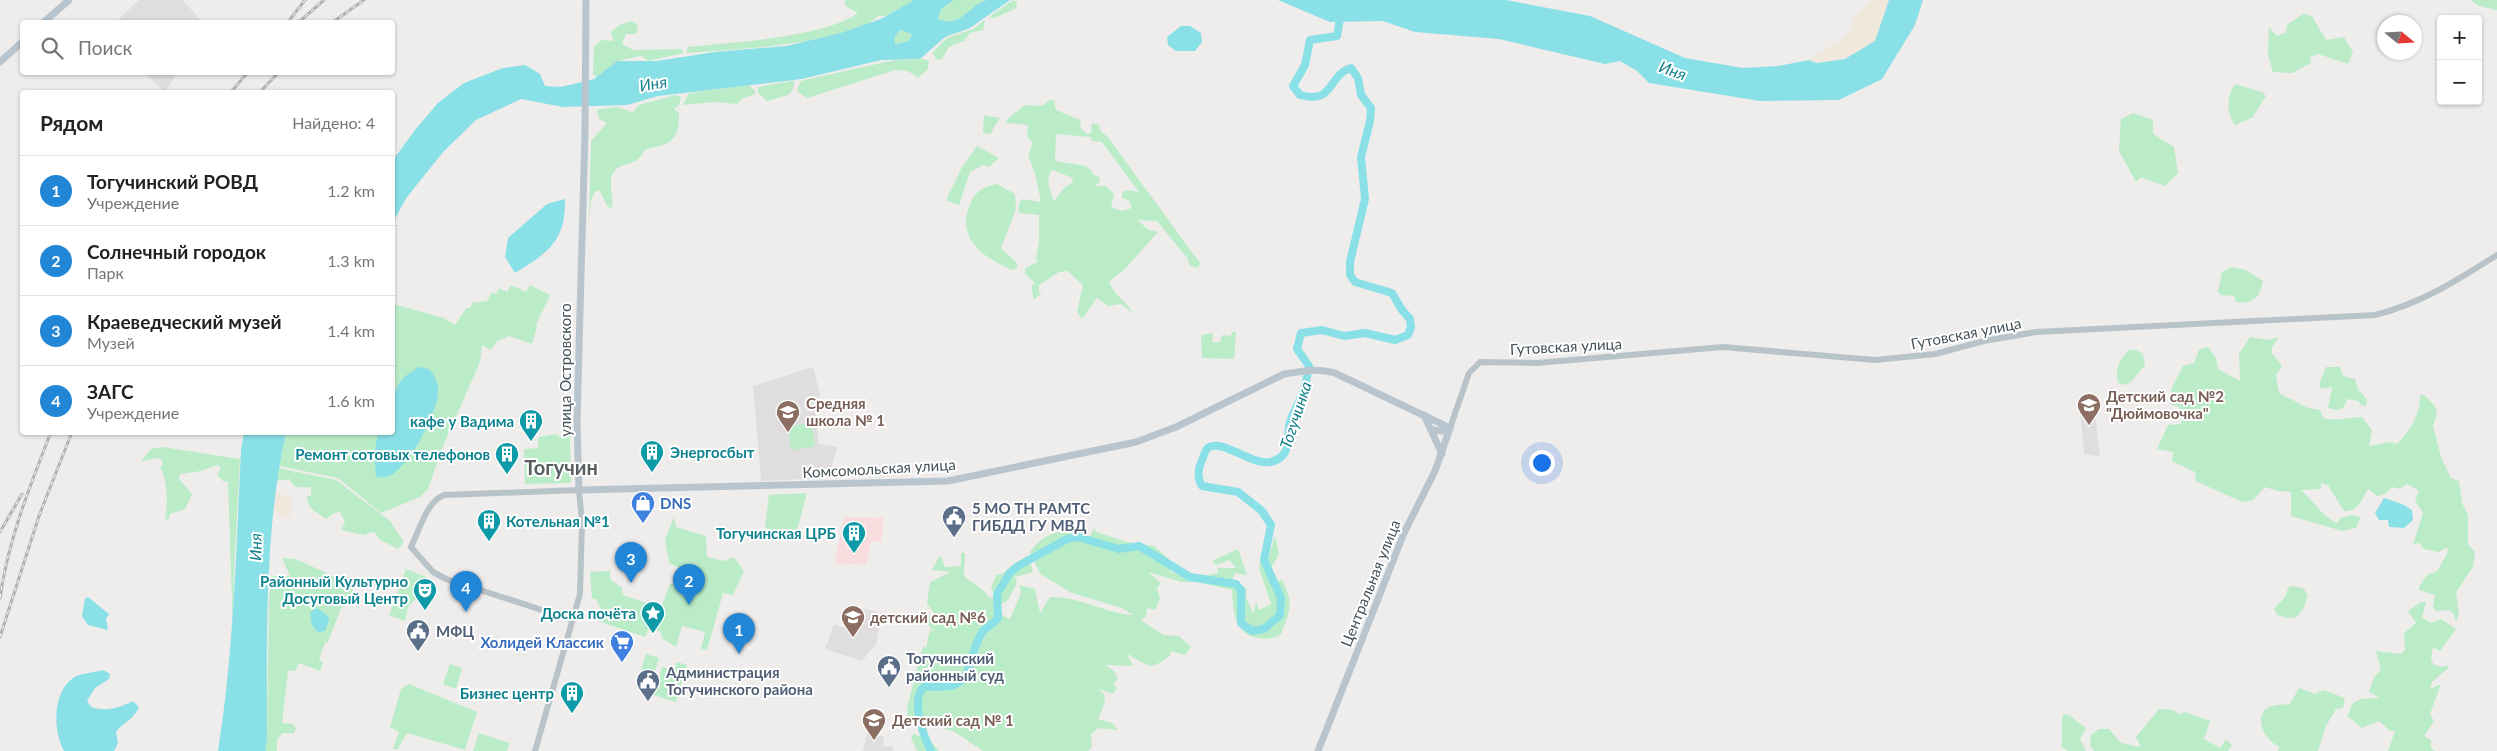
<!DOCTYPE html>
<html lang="ru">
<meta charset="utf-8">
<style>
body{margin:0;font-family:Lato,sans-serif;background:#f6f6f6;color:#222}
.controls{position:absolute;right:15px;top:15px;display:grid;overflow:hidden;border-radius:5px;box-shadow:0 1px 4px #0004}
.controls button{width:45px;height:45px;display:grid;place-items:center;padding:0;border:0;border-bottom:1px solid #e0e0e0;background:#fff;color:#222;font:25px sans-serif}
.compass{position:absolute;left:2377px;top:15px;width:45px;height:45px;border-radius:50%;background:#fff;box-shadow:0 1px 4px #0004;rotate:108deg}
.you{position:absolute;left:1541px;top:462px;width:18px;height:18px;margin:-12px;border:4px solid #fff;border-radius:50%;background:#1a73e8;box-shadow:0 0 0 8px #1a73e833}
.badge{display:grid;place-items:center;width:32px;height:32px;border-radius:50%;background:#2086d5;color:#fff;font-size:16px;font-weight:700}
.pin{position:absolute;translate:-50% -41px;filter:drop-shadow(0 1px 2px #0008)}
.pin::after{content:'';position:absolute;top:26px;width:18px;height:15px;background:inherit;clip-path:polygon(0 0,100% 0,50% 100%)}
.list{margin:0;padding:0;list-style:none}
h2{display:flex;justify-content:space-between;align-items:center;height:65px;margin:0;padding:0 20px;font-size:21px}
h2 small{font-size:16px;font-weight:400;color:#767676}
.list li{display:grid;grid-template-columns:32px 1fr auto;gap:15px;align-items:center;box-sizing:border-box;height:70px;padding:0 20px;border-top:1px solid #e0e0e0}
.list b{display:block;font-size:19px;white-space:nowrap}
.list p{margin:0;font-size:16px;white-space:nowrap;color:#767676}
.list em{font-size:16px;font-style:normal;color:#767676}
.icon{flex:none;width:28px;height:28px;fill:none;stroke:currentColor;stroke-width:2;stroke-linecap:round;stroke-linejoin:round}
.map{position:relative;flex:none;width:2497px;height:751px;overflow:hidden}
.search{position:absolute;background:#fff;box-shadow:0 1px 4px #0004;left:20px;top:20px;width:375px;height:55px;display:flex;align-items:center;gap:12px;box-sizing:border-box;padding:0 18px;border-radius:5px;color:#767676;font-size:19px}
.panel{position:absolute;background:#fff;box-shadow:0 1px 4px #0004;left:20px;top:90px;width:375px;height:345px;border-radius:5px}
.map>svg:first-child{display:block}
.education{fill:#e0ddde}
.medical{fill:#f9dcdd}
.green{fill:#bbecc8;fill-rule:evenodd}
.sand{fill:#f0e8dd}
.water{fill:#8ae0e7;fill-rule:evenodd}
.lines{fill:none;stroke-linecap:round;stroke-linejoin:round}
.river{stroke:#8ae0e7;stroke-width:8}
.tertiary{stroke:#b8c3c9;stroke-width:6}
.secondary{stroke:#b8c5ce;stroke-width:7}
.rail-casing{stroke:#afb3b6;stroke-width:3}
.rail{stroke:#fff;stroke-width:1;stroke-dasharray:4;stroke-linecap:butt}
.labels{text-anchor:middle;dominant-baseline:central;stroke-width:4;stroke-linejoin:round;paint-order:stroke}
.street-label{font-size:15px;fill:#455259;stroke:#fff}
.education-label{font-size:15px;font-weight:bold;fill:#785e54;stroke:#fff;text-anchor:start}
.culture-label{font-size:15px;font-weight:bold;fill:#0d838f;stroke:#fff;text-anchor:end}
.shop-label{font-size:15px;font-weight:bold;fill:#366cbe;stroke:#fff;text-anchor:start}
.service-label{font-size:15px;font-weight:bold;fill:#4e5e75;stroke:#fff;text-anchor:start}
.water-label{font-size:16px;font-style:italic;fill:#12808a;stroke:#fff}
.district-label{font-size:20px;font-weight:bold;fill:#595e61;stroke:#fff}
</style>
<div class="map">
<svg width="2497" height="751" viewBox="0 0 2497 751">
<rect width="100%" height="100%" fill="#efecec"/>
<path class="education" d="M139 0H182L203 22H116Z
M144 73H177L165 92Z
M813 367 820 394 815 406 819 444 837 447 829 478 761 481 753 386Z
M2093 396 2100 457 2084 454 2079 399Z
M860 608 882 613 876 644 862 661 825 649 834 624 855 631Z
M867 732 884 737 883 746H892L893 751H863Z"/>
<path class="medical" d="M844 517 884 518 881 542 871 541 866 565 835 563Z"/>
<path class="green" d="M845 0H914L886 16H878C857 43 723 51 686 53L688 47C732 42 823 38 858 13L845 6Z
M954 0H986C972 11 956 26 938 19L941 9Z
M1013 0 1017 2 1016 8 995 18 989 17Z
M2470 0H2497V10L2479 6Z
M2303 14 2312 16 2326 40 2344 37 2353 52 2348 64 2318 54 2310 58 2311 63 2292 73 2273 72 2268 55 2269 27 2277 36 2286 33 2287 25Z
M985 20 983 30 970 33 964 41 949 47 942 59 937 60 932 53 947 38 973 29Z
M632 21 638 25 636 34H626L622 44 633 50 681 49 684 53 648 61 641 56 617 61 597 77 593 75 594 47 601 40 613 41 611 32 619 25Z
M900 30 912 34 909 41 894 44 895 36Z
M923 59 929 61 928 69 918 78 908 71 895 70 807 98 797 91 800 82 804 80 895 60Z
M791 81H795L792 91 788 95 767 101 758 93V87Z
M2235 84 2262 92 2266 96 2252 118 2235 125C2226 113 2226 97 2235 84Z
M749 85 755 91V94L742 99 737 104 714 102 683 105 689 93Z
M676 95 681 97 679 105 674 109 679 113C679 127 678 140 663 145 658 147 652 147 647 149 643 151 641 158 637 160 629 165 618 164 613 173 608 184 614 197 612 208L608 207 599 190 595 192 591 200 589 220 591 141 607 123 599 119 597 110 616 107 633 112 639 105Z
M1049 100H1054L1056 110 1080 120 1081 129 1088 134 1091 133 1092 123 1099 125 1101 132 1107 136 1200 263 1198 268 1190 266 1187 258 1157 221 1137 220 1149 230 1158 232 1127 267 1109 282C1116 298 1124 298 1133 313L1121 304 1108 306 1097 298 1082 319 1077 312 1083 285 1067 271 1059 272 1039 285V292H1042L1034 300 1031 287 1035 283 1025 274V268L1039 261 1036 260 1039 242V215L1019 213V203L1022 199 1041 202 1035 173 1028 155 1033 143 1027 137 1028 125 1006 123 1007 119 1025 105 1042 106ZM1056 134 1091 137 1092 141 1102 142 1139 192 1127 190 1122 193V198L1129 200 1132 208 1122 211 1111 207 1114 194 1106 186H1094L1099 183 1100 177 1093 175 1092 171 1086 166 1055 161ZM1052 170 1073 178 1072 183 1064 188 1054 201C1050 191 1045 180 1052 170Z
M2133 113 2153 120V134L2174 147 2178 173 2165 186 2141 177 2136 182 2119 151 2121 119Z
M984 115 1000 118 990 134 983 133Z
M977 146 999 158 989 167 983 165 970 172 959 205 948 201 947 198 961 169Z
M997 184 1015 194 1016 209 1001 248 1017 263V268L1012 270C984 258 957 240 969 207 974 192 982 187 997 184Z
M2231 267 2246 270 2263 281C2260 297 2253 305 2236 302L2234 296 2221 295 2218 292 2222 272Z
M511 285 526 292 530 285 550 295 536 325 537 327 532 344 509 336 496 342 491 350 482 345 480 362 443 446 428 489 420 497 381 513 338 478 279 466 286 433 392 432 393 304 444 318 455 325 466 308H470L472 303 487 301 492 292 496 294 499 288 507 292Z
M1232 332H1236L1234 359 1202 358 1201 335 1213 333 1212 342H1220L1222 335 1231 336Z
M2250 337 2267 340 2279 337 2272 347V353L2282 366 2276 375 2279 393 2308 408 2320 410 2323 418C2334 422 2349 417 2362 417L2372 430 2369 446 2390 442 2397 444C2410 431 2421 413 2420 395H2424C2437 408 2440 408 2433 426L2441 457 2451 478 2459 481 2462 503 2468 515V544L2475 552 2473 567 2456 592 2459 615 2456 621 2453 613 2448 610 2437 611 2433 608 2435 595 2419 590V587L2427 575 2437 571 2448 552 2447 547 2439 552 2424 549 2419 543 2413 544 2423 513 2415 501 2419 491 2407 484 2400 489 2392 487 2385 494 2377 496 2368 489C2362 499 2358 512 2344 511L2328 485 2321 483V489L2301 490C2313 500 2323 518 2338 523L2340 518 2351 515 2361 517 2356 528 2342 531 2291 516V492L2278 491 2265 487 2253 500 2242 502 2196 481 2195 472 2172 461 2173 452 2157 449 2168 425 2181 424 2183 416 2179 407 2171 405 2169 400 2173 385 2183 366 2194 363 2199 350 2208 347 2216 358 2218 369 2240 381 2239 354Z
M2128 350H2136L2143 354 2145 365 2131 382 2123 385 2118 383C2115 369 2119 361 2128 350Z
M2326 367H2340L2343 376 2355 379 2358 389 2367 400 2366 406 2361 405 2358 401 2348 399 2343 408 2337 410 2328 408 2332 387 2321 389 2319 384Z
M812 423 815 446 791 450 788 426Z
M557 434 558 436H570L571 483 525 484 524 449 538 448V437Z
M162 447 240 459 234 570 233 631 228 481 224 482 217 475 221 468 217 465 201 471 180 474 179 479 192 494 185 509 170 514 169 519 165 520C168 501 168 484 160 466L163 465 162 460 157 458 141 461 151 449Z
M278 468 336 480 390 521 404 542 398 549 379 539 375 533 371 532 364 535 341 530 345 522 340 512 334 513 326 519C317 512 307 509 307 496H311V487C303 487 292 490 290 479L276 481Z
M807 493 795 538 765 528 769 495Z
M674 517 676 527 706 536 707 557 724 561 734 557 744 571 733 595 723 593 707 650 701 649 705 632 682 626 676 647 663 639 660 631 648 630 645 637 598 621 602 611 596 599H592L590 572 610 571V579L622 588 623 595 661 608 670 584 685 582 682 569 669 563 665 540Z
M1074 528H1081L1083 536H1090L1094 528 1096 532 1131 543 1154 546 1173 563 1169 571 1189 579 1218 573 1217 568H1236L1229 560 1216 565 1212 561 1238 549 1247 575 1235 573 1233 579 1247 589 1246 597 1253 614 1256 602 1259 610 1271 604 1259 568 1262 555 1264 568 1267 564 1275 535 1279 555 1268 572 1277 581 1282 580C1294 603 1290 611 1281 634 1273 639 1269 639 1258 638 1234 634 1233 611 1232 590L1196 582H1181L1148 572 1161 583 1157 588 1160 598 1155 610 1147 608 1146 616 1141 620 1163 635 1179 636 1191 647 1185 655 1171 651 1170 656C1148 672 1149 665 1127 654L1133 666 1105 665 1114 671 1118 679 1113 683 1117 688 1113 694 1098 689 1104 694 1105 702 1098 719 1112 723 1118 730 1098 728 1091 734 1092 747 1088 751H983L953 731 916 722 908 716 907 708 923 646 926 648 930 630 935 632 925 622 926 608 930 616 936 615 927 604 930 582 951 572 932 570 940 555 945 567 961 566V553H965L964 576C973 585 983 586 989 598L995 597 991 587 997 574H1002L1015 563 1031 565 1033 572 1015 577 1017 583 1008 600 1000 605 1002 615 1010 619 1021 593 1019 585 1035 589 1040 613 1050 597C1079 596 1104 613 1133 615L1122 608 1072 593 1040 574 1030 552C1044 534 1052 533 1074 528Z
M282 558 296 559 337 578 352 580C355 593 352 601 341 608L328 642 325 643 319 659 323 663 320 671 299 663 295 671H288L282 723 293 724 296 728 294 733H282L277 741V751H265L267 739 269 596 272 576H290Z
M406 569 426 577 427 587 408 607 405 621 389 615Z
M2292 586 2303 588 2308 595 2304 607 2297 617 2288 618 2277 615 2274 609 2285 597 2288 588Z
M2421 602H2426L2422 617 2431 623 2441 619 2456 629 2440 651 2433 647 2431 659 2434 665 2443 667 2447 665 2448 668 2432 682 2430 689 2441 684 2430 714 2434 721 2424 736 2431 740V749L2435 751H2388L2395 731H2390L2379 721 2362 728 2347 716C2349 713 2350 709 2352 705 2358 696 2370 700 2379 697L2369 692 2374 677 2381 670 2376 651 2401 654 2405 650 2404 633 2416 623 2408 611Z
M646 654 659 658 649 691 636 687Z
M677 662 687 665 676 702 654 695 662 667 674 671Z
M450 664 462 668 456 689 443 684Z
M409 684 477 712 465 750 407 733 398 749H393L399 732 390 727 401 689Z
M2299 688 2315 694 2323 690 2345 698 2343 708 2336 709 2326 726 2318 751H2278L2279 746C2266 742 2253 718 2267 708 2272 704 2283 705 2290 704Z
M2159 709 2173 710 2180 714 2186 712 2210 721 2204 739 2220 748 2226 739 2232 745 2228 751H2094L2090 746 2091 735 2099 729H2109L2121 743 2140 747 2138 740 2135 738Z
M2063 714 2069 715 2086 728 2080 739 2086 751H2068L2061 747C2063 735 2061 726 2063 714Z
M479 733 510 743 507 751H473Z
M913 734 929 739 939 751H917L911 738Z"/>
<path class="sand" d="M1870 0H1889C1887 10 1881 34 1875 41 1863 55 1825 67 1809 60L1846 36 1851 27 1852 20Z
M275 492C294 498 294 495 289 518L279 519V513L272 510Z"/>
<path class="water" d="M914 0H954L941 9 938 19C962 28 969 5 987 0 993 0 1003 0 1010 0L970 28 945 37 920 59 881 60 802 79 658 96 627 105 563 107 521 99 476 120 444 151 407 197 393 222V160L415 130 438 103 464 83 503 68 525 65 540 74 545 86 561 87 594 79 617 61H657L715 52 786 46 841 33 881 19ZM900 30 912 34 909 41 895 44V36Z
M1278 0H1506L1590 16 1685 58 1743 68 1778 66 1809 60 1817 63 1845 59 1875 41 1889 0H1923L1915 25 1882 79 1839 100 1760 101 1649 83 1637 71 1620 61 1605 64 1499 39 1415 32 1383 21 1330 22Z
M1181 26H1190L1201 33 1202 42 1195 51H1176L1168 45 1167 37Z
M565 199C566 241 548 253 515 273L505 257 508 238 547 204Z
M420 367 429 369C435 376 439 384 438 394 436 415 401 489 376 476L374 455 378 433 392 432C392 404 389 381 420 367Z
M244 433H286C264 530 267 639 267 739L265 751H218C234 651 236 551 241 450Z
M2384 498 2402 504 2412 510 2413 520 2404 528 2389 527 2388 520H2379L2375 513Z
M88 597 109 614 106 619 108 630 88 625 82 616 85 599Z
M317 608 328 616 329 620 325 631 319 632C311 628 310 620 311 611Z
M103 670 110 674 109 679 95 688 87 701 91 707C106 712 119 708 133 701L139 707C134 720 124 721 116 732L118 743 114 751H64C53 731 52 693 73 678 80 673 94 673 103 670Z"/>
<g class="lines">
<path class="river" d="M931 751C924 737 909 698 925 686 977 692 963 668 981 634 985 627 993 625 998 618L997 594 1010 573 1018 566 1067 539 1078 537 1119 549 1139 546 1190 577 1236 584 1241 590V623L1252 631 1264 629 1280 615 1281 598 1264 560 1271 525 1262 511 1238 492 1202 486C1197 478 1198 468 1202 460 1204 456 1205 449 1209 447 1228 438 1260 477 1282 456 1290 449 1287 436 1289 427 1290 419 1294 413 1297 406 1303 393 1307 380 1309 366L1297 349 1301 333 1322 330 1344 336 1365 333 1395 340 1408 335 1411 327 1410 319 1402 310 1392 293 1355 282 1350 275V262L1365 199 1361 157 1370 121 1371 108 1361 95 1358 78 1351 68C1328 74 1335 105 1300 95L1293 86 1305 65 1310 40 1337 36 1341 13"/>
<path class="tertiary" d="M1450 428 1469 373 1480 362 1537 363 1723 347 1875 360 1935 354 1984 341 2036 332 2375 315C2420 304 2458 280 2497 255
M535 751 580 594 582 523 579 490 444 495C427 501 419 531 411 547L433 572 446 579 573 620"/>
<path class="secondary" d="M586 0 585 132 577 421 579 490 948 481 1136 442 1176 427 1284 374C1302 371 1317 368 1335 373L1450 428
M44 22 69 0
M0 62 22 42
M1424 415 1442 454
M1433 430 1442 431 1450 428
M1318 751 1404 533 1435 471 1450 428"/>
<g class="rail-casing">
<path id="rail" d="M288 22 305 0
M299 22 324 0
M333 22 364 0
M231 92 248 72
M260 92 279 72
M0 532 22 494
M0 598C8 540 30 486 51 432
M0 637 39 516 72 432"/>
</g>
<use href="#rail" class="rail"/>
</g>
<defs>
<g id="school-pin" transform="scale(1.25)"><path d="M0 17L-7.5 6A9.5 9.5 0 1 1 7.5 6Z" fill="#8d6e63" stroke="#fff"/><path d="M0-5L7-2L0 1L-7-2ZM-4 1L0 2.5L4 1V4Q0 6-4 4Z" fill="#fff"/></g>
<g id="building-pin" transform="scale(1.25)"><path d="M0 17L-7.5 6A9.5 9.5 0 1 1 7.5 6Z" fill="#0f9aa8" stroke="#fff"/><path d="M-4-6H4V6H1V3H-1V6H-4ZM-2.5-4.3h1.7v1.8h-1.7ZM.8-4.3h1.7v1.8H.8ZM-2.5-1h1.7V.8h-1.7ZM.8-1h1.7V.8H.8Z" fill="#fff"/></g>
<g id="shop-pin" transform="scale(1.25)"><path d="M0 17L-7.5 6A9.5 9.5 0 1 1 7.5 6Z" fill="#3f7fe0" stroke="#fff"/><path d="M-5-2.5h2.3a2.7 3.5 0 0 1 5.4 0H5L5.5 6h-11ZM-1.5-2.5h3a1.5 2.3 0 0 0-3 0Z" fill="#fff"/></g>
<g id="civic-pin" transform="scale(1.25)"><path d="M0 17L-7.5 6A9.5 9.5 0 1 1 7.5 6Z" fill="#5c6f8a" stroke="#fff"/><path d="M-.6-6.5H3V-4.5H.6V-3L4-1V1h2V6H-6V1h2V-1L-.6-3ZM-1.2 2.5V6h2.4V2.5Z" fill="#fff"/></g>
<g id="theatre-pin" transform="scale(1.25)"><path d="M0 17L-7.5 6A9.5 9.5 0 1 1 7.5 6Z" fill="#0f9aa8" stroke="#fff"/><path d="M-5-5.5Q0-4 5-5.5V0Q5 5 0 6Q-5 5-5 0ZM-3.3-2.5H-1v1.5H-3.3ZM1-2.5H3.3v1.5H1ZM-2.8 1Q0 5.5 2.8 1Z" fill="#fff"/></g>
<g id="sight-pin" transform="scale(1.25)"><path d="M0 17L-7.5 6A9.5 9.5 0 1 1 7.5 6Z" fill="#0f9aa8" stroke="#fff"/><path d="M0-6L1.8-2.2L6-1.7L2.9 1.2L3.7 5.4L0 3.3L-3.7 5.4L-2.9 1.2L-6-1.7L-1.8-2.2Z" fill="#fff"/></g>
<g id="supermarket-pin" transform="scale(1.25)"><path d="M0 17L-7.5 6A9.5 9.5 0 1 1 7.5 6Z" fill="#3f7fe0" stroke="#fff"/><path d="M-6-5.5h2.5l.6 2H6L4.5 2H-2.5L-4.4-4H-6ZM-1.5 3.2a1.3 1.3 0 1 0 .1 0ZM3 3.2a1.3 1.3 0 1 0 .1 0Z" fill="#fff"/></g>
</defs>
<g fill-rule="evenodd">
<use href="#school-pin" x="2089" y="405"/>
<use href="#school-pin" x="788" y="412"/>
<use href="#building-pin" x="531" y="421"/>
<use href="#building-pin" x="652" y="452"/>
<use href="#building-pin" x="507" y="454"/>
<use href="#shop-pin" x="643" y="503"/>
<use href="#civic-pin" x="954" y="517"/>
<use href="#building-pin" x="489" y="521"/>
<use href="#building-pin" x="854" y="533"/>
<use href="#theatre-pin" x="425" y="590"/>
<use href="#sight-pin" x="653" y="613"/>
<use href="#school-pin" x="853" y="617"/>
<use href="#civic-pin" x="418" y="631"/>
<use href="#supermarket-pin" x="622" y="642"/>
<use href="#civic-pin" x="889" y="667"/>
<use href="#civic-pin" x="648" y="681"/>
<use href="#building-pin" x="572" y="693"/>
<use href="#school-pin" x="874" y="720"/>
</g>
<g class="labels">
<g class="street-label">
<text transform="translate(1966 333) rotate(-11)">Гутовская улица</text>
<text transform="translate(1566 346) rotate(-3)">Гутовская улица</text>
<text transform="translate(565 370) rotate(-90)">улица Островского</text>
<text transform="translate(879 468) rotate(-3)">Комсомольская улица</text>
<text transform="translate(1370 583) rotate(-68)">Центральная улица</text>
</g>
<g class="education-label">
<text x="2106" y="396">Детский сад №2<tspan x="2106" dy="17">"Дюймовочка"</tspan></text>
<text x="806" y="403">Средняя<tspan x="806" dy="17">школа № 1</tspan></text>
<text x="870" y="617">детский сад №6</text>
<text x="892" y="720">Детский сад № 1</text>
</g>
<g class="culture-label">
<text x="514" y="421">кафе у Вадима</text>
<text x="670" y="452" text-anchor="start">Энергосбыт</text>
<text x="490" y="454">Ремонт сотовых телефонов</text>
<text x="506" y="521" text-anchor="start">Котельная №1</text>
<text x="836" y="533">Тогучинская ЦРБ</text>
<text x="408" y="581">Районный Культурно<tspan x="408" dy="17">Досуговый Центр</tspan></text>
<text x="636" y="613">Доска почёта</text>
<text x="554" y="693">Бизнес центр</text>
</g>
<g class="shop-label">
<text x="660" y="503">DNS</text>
<text x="604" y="642" text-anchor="end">Холидей Классик</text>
</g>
<g class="service-label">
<text x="972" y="508">5 МО ТН РАМТС<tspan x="972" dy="17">ГИБДД ГУ МВД</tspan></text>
<text x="436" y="631">МФЦ</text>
<text x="906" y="658">Тогучинский<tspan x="906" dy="17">районный суд</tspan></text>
<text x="666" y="672">Администрация<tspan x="666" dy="17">Тогучинского района</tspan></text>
</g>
<g class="water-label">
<text transform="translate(1673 70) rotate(20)">Иня</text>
<text transform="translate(653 83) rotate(-10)">Иня</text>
<text transform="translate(1295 415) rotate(-72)">Тогучинка</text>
<text transform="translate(255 547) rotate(-89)">Иня</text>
</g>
<g class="district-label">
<text x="561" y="467">Тогучин</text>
</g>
</g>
</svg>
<div class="controls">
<button>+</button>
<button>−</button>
</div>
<svg class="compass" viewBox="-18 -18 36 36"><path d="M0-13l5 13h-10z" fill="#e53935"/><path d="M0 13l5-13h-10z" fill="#767676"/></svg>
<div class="you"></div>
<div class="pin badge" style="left:739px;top:654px">1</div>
<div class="pin badge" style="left:689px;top:605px">2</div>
<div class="pin badge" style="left:631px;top:583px">3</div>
<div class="pin badge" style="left:466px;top:612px">4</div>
<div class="search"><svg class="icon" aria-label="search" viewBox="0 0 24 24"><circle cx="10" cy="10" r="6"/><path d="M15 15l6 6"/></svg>Поиск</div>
<section class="panel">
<h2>Рядом<small>Найдено: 4</small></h2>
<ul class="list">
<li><span class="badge">1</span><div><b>Тогучинский РОВД</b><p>Учреждение</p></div><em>1.2 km</em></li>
<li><span class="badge">2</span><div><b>Солнечный городок</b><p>Парк</p></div><em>1.3 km</em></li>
<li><span class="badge">3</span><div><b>Краеведческий музей</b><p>Музей</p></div><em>1.4 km</em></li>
<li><span class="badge">4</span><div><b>ЗАГС</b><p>Учреждение</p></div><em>1.6 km</em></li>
</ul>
</section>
</div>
